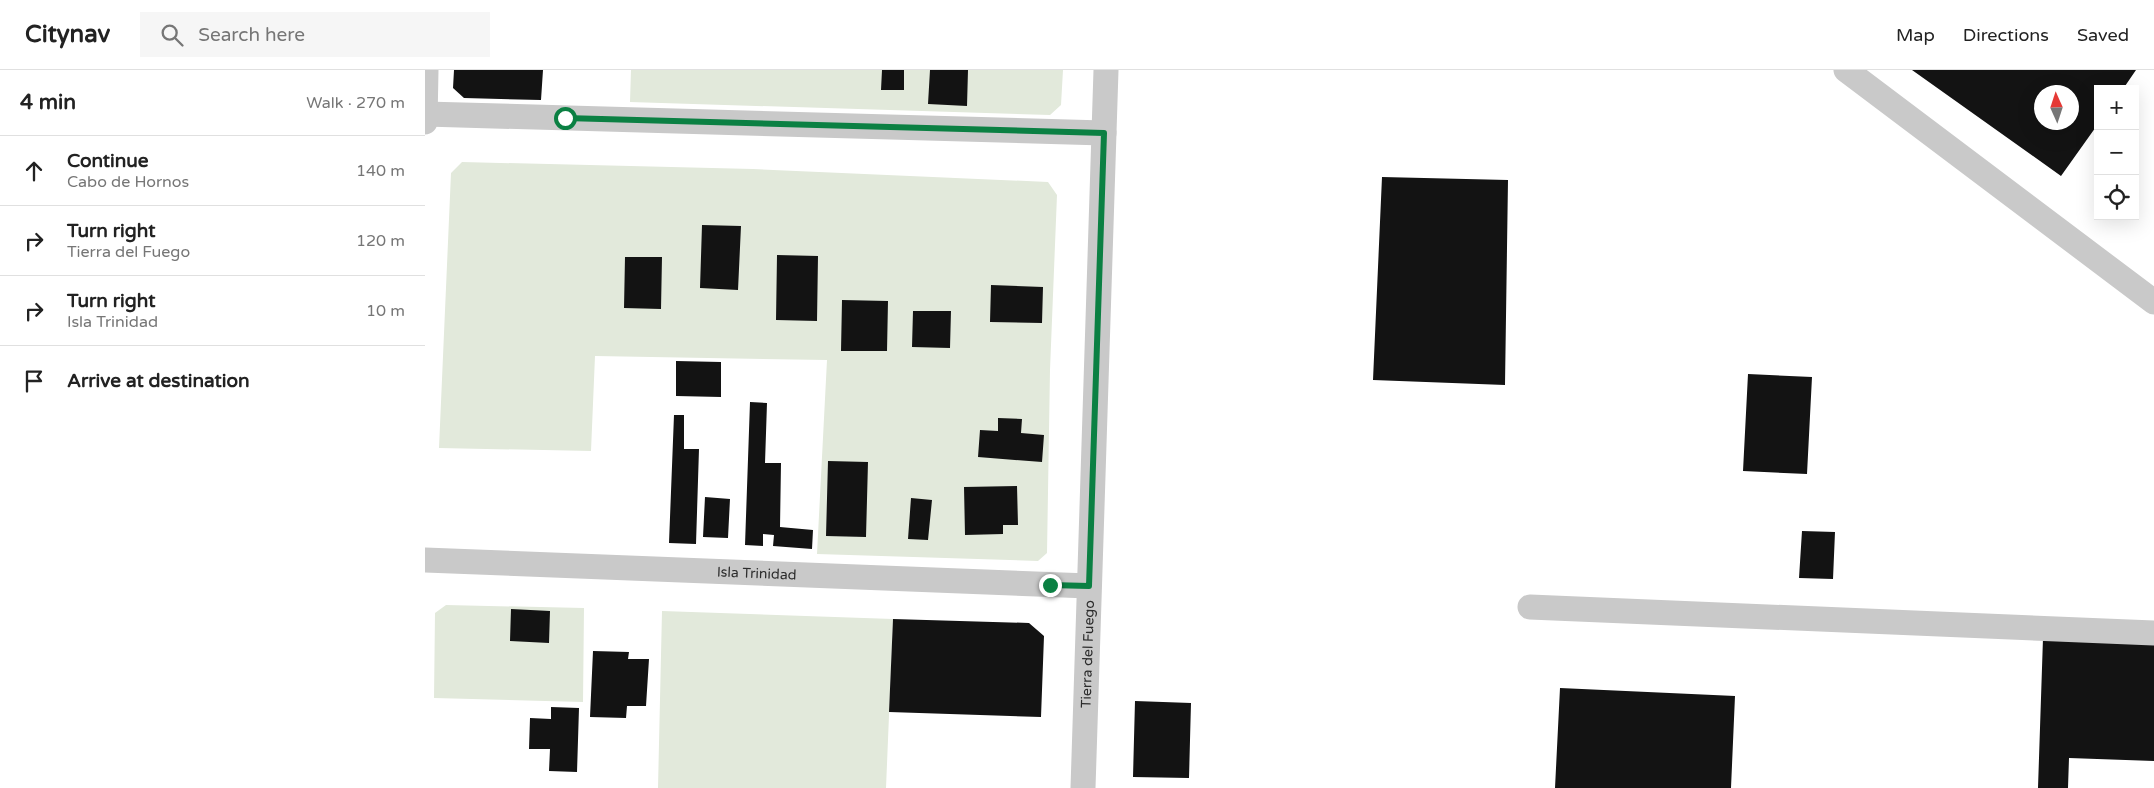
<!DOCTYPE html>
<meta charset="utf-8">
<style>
body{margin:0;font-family:"Varela Round",sans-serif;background:#f6f6f6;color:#222}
.controls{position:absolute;right:15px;top:15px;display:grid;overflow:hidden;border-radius:0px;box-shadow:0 5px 20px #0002}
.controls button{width:45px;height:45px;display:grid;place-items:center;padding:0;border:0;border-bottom:1px solid #e0e0e0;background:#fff;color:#222;font:25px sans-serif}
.compass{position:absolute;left:1609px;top:15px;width:45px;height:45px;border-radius:50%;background:#fff;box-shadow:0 5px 20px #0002;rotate:357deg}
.stop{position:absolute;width:15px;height:15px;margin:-11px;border:4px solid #0b8043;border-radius:50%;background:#fff}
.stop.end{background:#0b8043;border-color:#fff;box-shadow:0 1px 5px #0008}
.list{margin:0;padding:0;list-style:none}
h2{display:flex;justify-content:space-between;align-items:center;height:65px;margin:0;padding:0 20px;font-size:21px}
h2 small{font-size:16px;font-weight:400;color:#767676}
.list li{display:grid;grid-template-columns:32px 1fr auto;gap:15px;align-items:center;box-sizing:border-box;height:70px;padding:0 20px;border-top:1px solid #e0e0e0}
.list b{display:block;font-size:19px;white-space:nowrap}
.list p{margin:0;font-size:16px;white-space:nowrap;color:#767676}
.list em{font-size:16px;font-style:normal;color:#767676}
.icon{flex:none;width:28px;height:28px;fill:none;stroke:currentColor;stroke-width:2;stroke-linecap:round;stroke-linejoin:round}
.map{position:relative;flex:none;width:1729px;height:718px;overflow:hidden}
header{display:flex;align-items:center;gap:30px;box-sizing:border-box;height:70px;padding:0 25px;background:#fff;border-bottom:1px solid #e0e0e0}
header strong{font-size:24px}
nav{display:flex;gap:28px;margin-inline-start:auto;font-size:18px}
.search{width:350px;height:45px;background:#f6f6f6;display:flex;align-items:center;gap:12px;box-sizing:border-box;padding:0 18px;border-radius:0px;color:#767676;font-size:19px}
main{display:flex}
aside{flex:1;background:#fff}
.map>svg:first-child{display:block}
.green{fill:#e2e9db}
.building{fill:#131313;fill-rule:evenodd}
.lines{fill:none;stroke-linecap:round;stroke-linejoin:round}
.minor{stroke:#c9c9c9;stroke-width:25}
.route{stroke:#0b8043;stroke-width:6}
.labels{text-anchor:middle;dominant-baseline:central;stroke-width:5;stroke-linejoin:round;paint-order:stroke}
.street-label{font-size:14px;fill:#2c2c2c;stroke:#fff}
</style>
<header>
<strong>Citynav</strong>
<div class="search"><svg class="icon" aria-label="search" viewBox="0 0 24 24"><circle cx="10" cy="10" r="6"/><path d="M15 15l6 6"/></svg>Search here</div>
<nav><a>Map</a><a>Directions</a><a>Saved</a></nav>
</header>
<main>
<aside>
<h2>4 min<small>Walk · 270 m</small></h2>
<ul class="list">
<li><svg class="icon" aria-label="ahead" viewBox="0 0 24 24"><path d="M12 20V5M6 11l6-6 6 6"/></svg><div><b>Continue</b><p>Cabo de Hornos</p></div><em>140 m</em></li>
<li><svg class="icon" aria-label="right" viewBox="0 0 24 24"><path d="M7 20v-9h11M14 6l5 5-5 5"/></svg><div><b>Turn right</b><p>Tierra del Fuego</p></div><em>120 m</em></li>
<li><svg class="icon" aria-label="right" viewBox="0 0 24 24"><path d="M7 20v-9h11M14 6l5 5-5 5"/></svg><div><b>Turn right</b><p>Isla Trinidad</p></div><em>10 m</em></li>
<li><svg class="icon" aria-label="arrive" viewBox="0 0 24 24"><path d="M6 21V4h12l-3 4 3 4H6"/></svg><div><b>Arrive at destination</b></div></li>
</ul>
</aside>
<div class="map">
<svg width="1729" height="718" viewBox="0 0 1729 718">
<rect width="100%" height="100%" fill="#fff"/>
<path class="green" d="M206 0H638L636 35 625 45 205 32Z
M37 92 328 99 623 112 632 125 625 300 622 483 613 491 392 484 402 290 170 286 166 381 14 378 26 103Z
M21 535 159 538 158 632 9 628 10 543Z
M237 541 468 549 461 718H233Z"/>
<path class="building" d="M29 0H118L116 30 39 28 28 18Z
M457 0H479V20H456Z
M505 0H543L542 36 503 34Z
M1487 0H1711L1698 19H1673V54L1636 106ZM1616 22H1646V52H1616Z
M957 107 1083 110 1080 315 948 310Z
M277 155 316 156 313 220 275 218Z
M352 185 393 186 392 251 351 250Z
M200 187H237L236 239 199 238Z
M566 215 618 217 617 253 565 252Z
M417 230 463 231 462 281H416Z
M488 241H526L525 278 487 277Z
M251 291 296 292V327L251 326Z
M1323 304 1387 307 1382 404 1318 401Z
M325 332 342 333 340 393H356L355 457 388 460 387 479 348 476 349 465 338 464V476L320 475Z
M249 345H259V379H274L271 474 244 473Z
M573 348 597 349 596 363 619 365 617 392 553 387 555 360 573 361Z
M403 391 443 392 441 467 401 466Z
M592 416 593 455H578V464L540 465 539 417Z
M280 427 305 429 303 468 278 467Z
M486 428 507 430 503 470 483 469Z
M1377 461 1410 462 1408 509 1374 508Z
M86 539 125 541 124 573 85 571Z
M468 549 604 553 619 566 616 647 464 642Z
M1618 568 1729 571V691L1644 688 1643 718H1613Z
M168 581 204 582 203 589H224L221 636H202L201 648 165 647Z
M1135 618 1310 626 1306 718H1130Z
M710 631 766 633 764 708 708 707Z
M126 637 154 638 152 702 124 701 125 679H104L105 648 126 649Z"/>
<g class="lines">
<g class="minor">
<path d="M1421 0 1729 232"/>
<path d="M0 44 679 63"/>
<path d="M0 52 1 0"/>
<path id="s1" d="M0 490 664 516"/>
<path d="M1105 537 1729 563"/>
<path id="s2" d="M658 718 681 0"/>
</g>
</g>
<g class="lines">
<path class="route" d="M140 48 679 63 664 516 625 515"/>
</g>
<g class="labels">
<g class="street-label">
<text stroke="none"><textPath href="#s1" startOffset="332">Isla Trinidad</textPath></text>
<text stroke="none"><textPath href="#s2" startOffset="134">Tierra del Fuego</textPath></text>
</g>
</g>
</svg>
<div class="controls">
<button>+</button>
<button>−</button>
<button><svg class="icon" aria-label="locate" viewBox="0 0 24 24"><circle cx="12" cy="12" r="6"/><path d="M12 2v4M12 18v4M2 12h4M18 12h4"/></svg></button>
</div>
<svg class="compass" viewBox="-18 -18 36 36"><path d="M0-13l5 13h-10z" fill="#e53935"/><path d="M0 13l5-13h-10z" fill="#767676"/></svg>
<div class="stop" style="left:140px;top:48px"></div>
<div class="stop end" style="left:625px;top:515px"></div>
</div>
</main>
